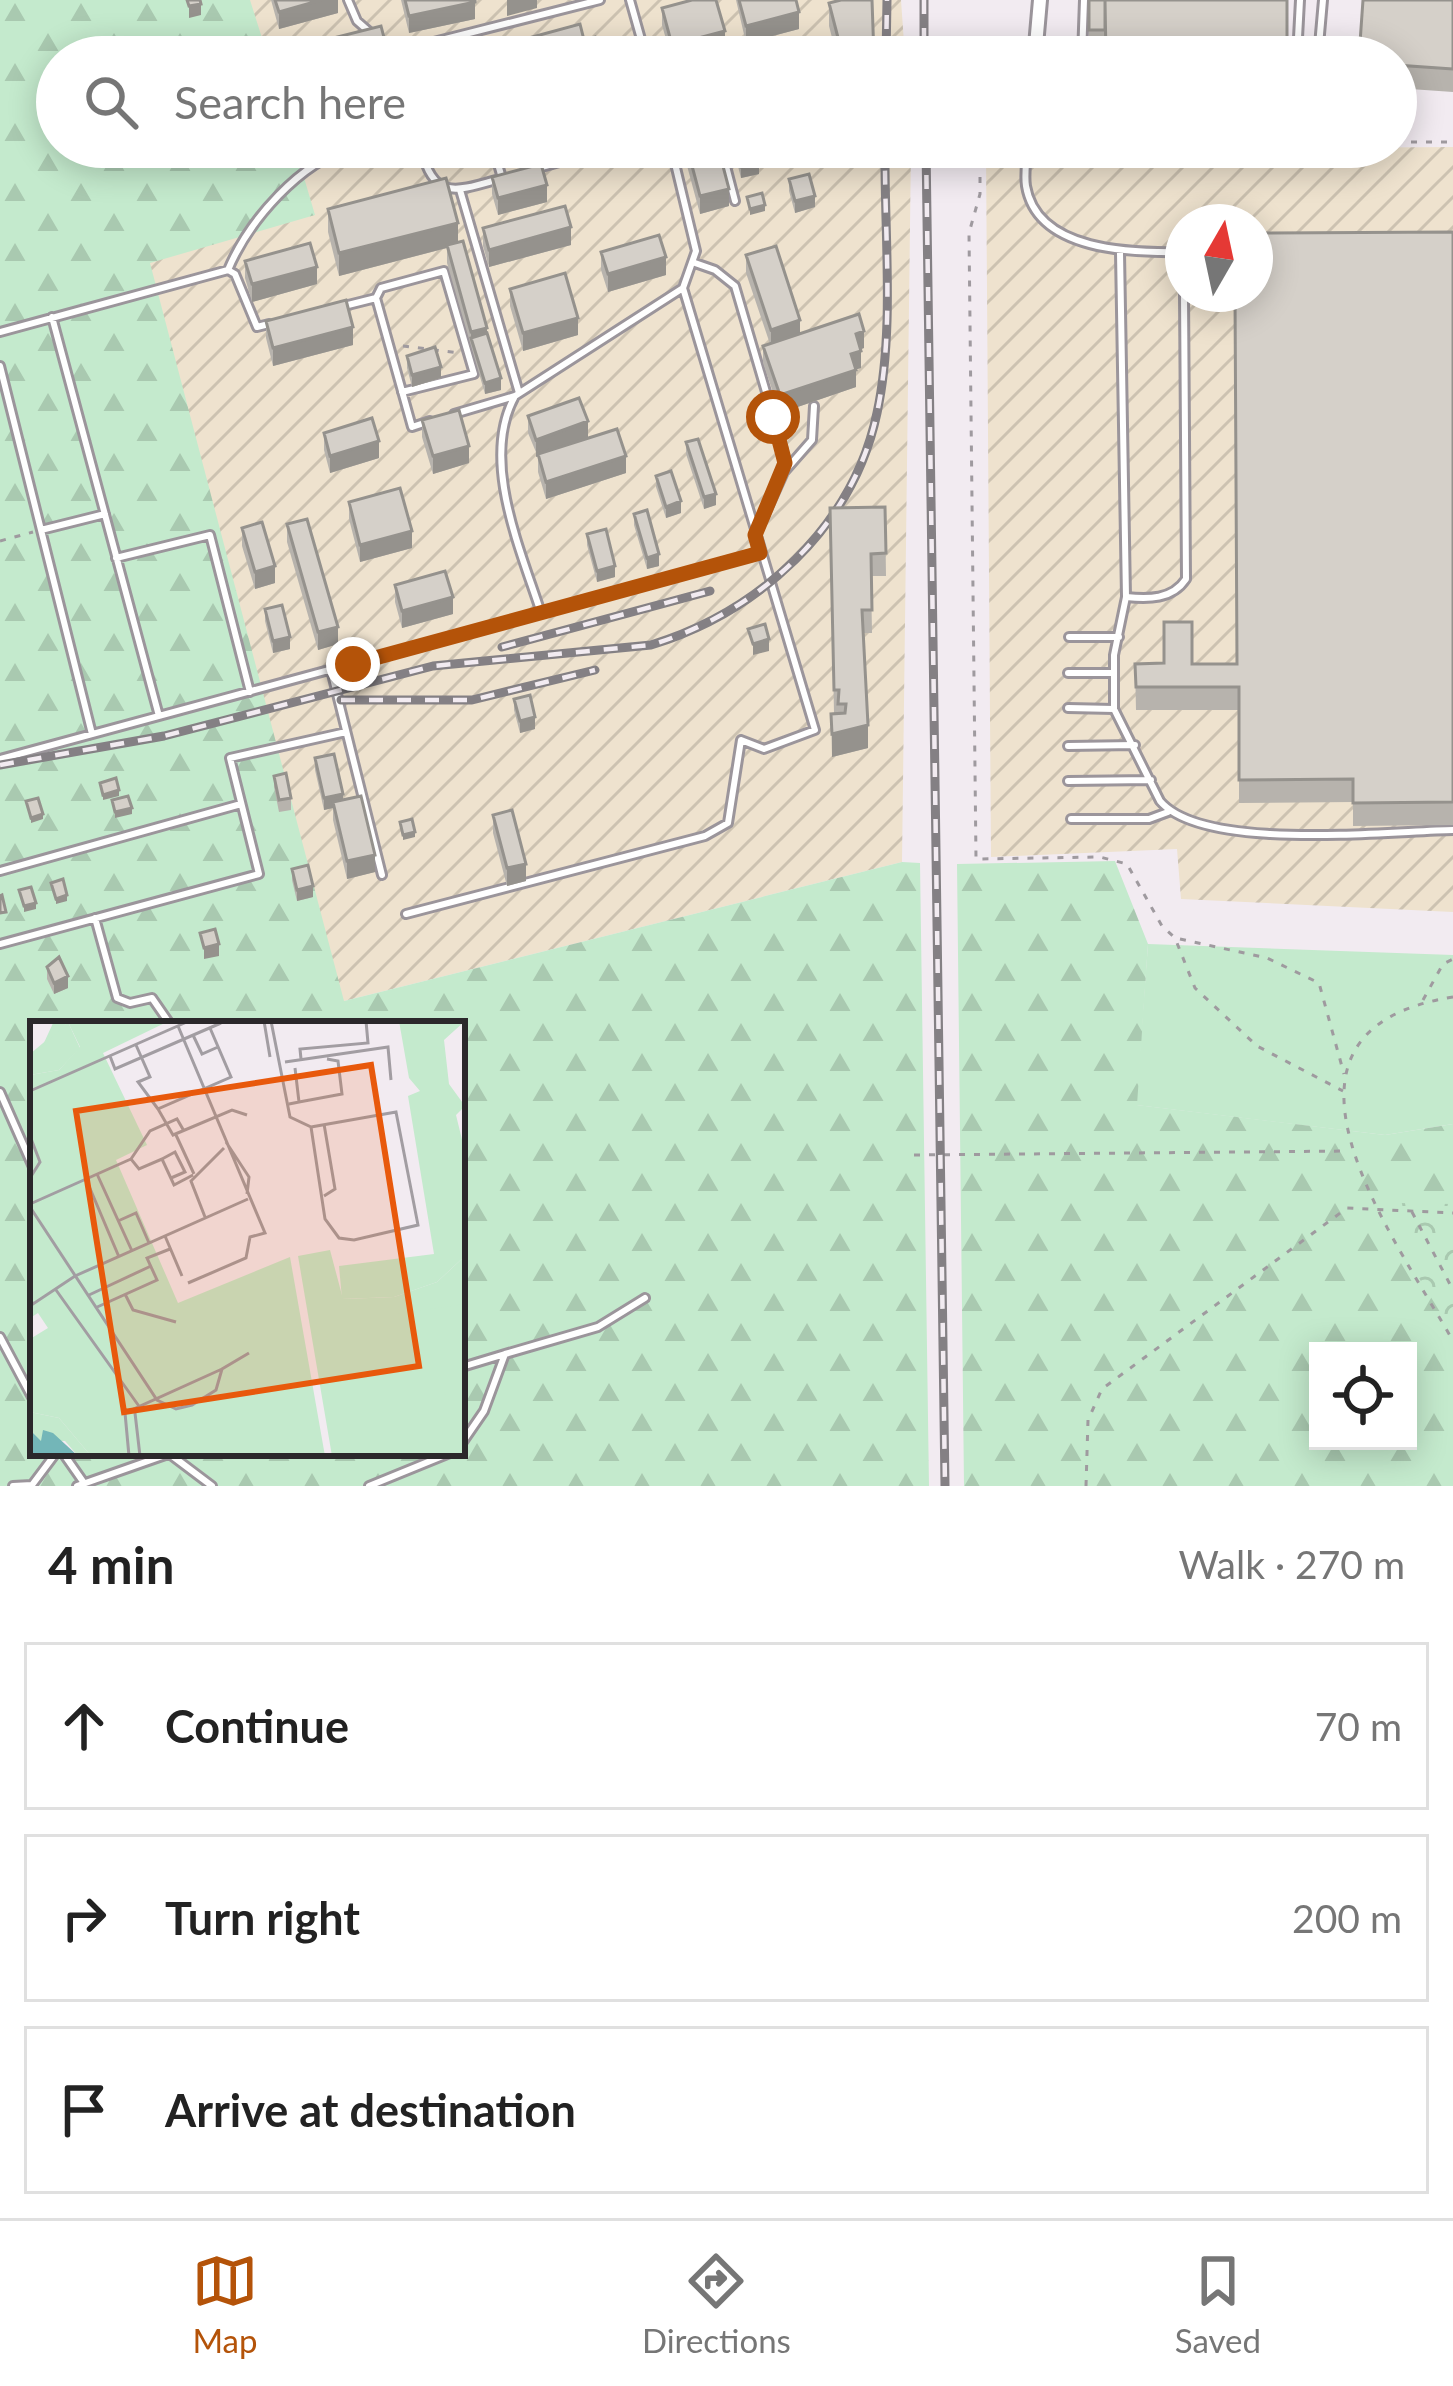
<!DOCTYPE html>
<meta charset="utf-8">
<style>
body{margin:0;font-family:Lato,sans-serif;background:#f2f2f2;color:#222}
.controls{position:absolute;right:36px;bottom:36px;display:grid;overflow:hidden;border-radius:0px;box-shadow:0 6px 30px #0003}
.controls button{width:108px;height:108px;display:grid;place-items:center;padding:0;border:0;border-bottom:3px solid #e0e0e0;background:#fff;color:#222;font:60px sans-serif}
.compass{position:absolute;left:1165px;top:204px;width:108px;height:108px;border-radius:50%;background:#fff;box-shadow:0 6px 30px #0003;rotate:9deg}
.stop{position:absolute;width:36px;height:36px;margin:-27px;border:9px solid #b45309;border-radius:50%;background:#fff}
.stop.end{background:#b45309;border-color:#fff;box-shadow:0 3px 12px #0008}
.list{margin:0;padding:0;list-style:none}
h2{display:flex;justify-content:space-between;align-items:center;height:156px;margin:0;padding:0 48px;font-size:51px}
h2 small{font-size:39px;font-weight:400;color:#767676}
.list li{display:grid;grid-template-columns:78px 1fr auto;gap:36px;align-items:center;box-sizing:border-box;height:168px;margin:0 24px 24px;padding:0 24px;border:3px solid #e0e0e0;border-radius:0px}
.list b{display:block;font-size:45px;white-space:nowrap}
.list em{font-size:39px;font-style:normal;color:#767676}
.icon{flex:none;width:66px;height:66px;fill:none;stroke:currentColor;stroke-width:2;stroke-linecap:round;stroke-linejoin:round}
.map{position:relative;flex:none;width:1453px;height:1486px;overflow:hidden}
.search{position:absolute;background:#fff;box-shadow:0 6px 30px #0003;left:36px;right:36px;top:36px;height:132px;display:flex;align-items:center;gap:30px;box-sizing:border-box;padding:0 42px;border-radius:66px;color:#767676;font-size:45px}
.sheet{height:732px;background:#fff}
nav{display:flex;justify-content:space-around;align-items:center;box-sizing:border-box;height:168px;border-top:3px solid #e0e0e0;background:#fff;font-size:33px;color:#767676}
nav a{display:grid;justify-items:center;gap:6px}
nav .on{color:#b45309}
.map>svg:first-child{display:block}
.industrial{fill:url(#industrial-furrows);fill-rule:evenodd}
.grass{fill:#c4eacd}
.forest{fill:url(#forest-firs);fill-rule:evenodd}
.park{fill:url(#park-crowns)}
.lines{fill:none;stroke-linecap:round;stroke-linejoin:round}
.lane-casing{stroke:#9b959b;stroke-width:12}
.street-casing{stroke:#9b959b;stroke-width:18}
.path{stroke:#9f9a9f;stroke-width:3;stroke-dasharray:6 9;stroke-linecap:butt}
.lane{stroke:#fff;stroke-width:6}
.street{stroke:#fff;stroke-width:12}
.rail-casing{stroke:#848084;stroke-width:9}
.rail{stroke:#f2ebf1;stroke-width:4.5;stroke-dasharray:14;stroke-linecap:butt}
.wall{fill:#b7b3ad}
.shaded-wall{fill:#95928d}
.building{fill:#d5d0c9;stroke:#95928d;stroke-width:3}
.route{stroke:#b45309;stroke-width:15}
.inset-road{fill:none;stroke:#a29da2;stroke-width:3}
.view{fill:#e8590c;fill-opacity:0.15;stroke:#e8590c;stroke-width:6}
.inset-edge{fill:none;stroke:#2b282b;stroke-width:6}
</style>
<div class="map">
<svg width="1453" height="1486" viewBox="0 0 1453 1486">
<defs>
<pattern id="industrial-furrows" width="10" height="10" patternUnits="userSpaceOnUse" patternTransform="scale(3)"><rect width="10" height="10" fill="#eee2ce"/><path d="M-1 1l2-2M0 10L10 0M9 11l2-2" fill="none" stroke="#ccc2b1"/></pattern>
<pattern id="forest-firs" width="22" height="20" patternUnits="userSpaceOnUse" patternTransform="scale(3)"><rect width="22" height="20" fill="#c4eacd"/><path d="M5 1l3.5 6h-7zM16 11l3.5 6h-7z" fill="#a9c9b0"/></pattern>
<pattern id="park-crowns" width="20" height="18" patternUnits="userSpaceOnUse" patternTransform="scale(3)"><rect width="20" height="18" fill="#c4eacd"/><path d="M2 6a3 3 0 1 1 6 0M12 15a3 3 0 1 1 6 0" fill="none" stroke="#a9c9b0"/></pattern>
</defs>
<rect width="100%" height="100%" fill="#f2ebf1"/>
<path class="industrial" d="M0 0H901L905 57H57V147H911L902 862 344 1001 33 1024Z
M1453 147V912L1181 899 1177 849 991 857 986 150ZM1183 222H1255V294H1183Z"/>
<path class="grass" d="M1148 944 1453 955V1124L1385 1135 1136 1105Z"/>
<path class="forest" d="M0 0H250L268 57H57V147H295L315 215 150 263 344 1001 902 862 920 863 929 1486H0ZM33 1024H462V1453H33Z
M1115 861 1148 944 1137 1105 1385 1135 1453 1124V1486H964L957 864ZM1318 1351H1408V1441H1318Z"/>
<path class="park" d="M1395 1203 1453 1204V1333L1382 1218Z"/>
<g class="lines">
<g class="lane-casing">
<path id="lane" d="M348 0 357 21 373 35
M630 0 646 57
M396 57 394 52 600 0
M1082 57 1084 0
M1297 57 1300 0
M1318 57 1323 0
M420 147C434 198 451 193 496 180
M493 147 502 178
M721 147 735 201
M817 147 818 150
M1027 147C1027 159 1024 174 1026 186 1037 252 1133 253 1183 252
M538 168 613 147
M460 190 519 393
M1120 253 1126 597 1114 655V709L1160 801C1203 852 1387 831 1453 830
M695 263 715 270 735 286 783 450 784 472 756 534
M228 270C249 220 300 162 353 147
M376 298 381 288 444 271 474 374 402 392
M340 307 376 298 412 427 430 421
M52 317 159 716
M0 332 228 270 235 274 257 327 269 324
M0 366 92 734
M454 414 515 396
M784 472 812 440 814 406
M41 530 105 514
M116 558 210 535 250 692
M1126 597C1148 599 1172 600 1186 579L1184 294
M541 613C520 548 480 459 515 396L683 288
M1069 637H1119
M331 670 382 875
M1068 673H1112
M1068 708 1114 709
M1068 746 1135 745
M0 759 761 553
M1068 781 1151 780
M1071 819H1149L1168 812
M0 871 241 804
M406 914 705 836 728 823 741 740 764 749 815 730 683 288 696 251 671 147
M95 918 117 998 130 1003 152 998 170 1024
M0 944 259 874 230 758 346 732
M0 1092 33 1167
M0 1337 33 1399
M462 1367 505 1354
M462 1443 484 1411 505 1354 598 1327 645 1298
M63 1453 84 1483
M171 1455 212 1486
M32 1485 56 1453
M13 1486 32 1485
M77 1486 171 1453
M369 1486 450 1453"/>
</g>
<g class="street-casing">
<path id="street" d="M1035 57 1040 0"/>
</g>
<path class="path" d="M468 41 472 57
M1396 142H1453
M980 147V194L969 233 976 859 1100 857 1127 864 1162 926 1175 938 1195 988 1257 1046 1343 1091
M403 346 459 353
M0 541 33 532
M1180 939 1267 958 1319 983 1344 1074
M1453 997C1239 1031 1396 1239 1453 1341
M1423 1000 1443 964 1453 959
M914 1155 1348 1151
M1412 1212 1453 1290
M1086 1486 1088 1420 1102 1389 1347 1208 1453 1213"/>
<use href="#lane" class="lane"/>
<use href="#street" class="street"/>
<g class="rail-casing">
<path id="rail" d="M924 0V57
M886 57 887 0
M926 147 945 1486
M502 647 710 591
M341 700H472L595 670
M0 765 164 736 433 666 651 645C759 612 853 527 877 413 895 329 884 233 885 147"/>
</g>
<use href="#rail" class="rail"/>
</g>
<path class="wall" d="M271 0H338V13L279 29Z
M401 0H475V19L409 33Z
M736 0H796L799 29 746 43Z
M1089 0H1287L1105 42H1089Z
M1453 0V92L1396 88V57Z
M829 3 874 57H837L829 26Z
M662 8 725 48 690 57H671L662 25Z
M682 147H718L729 206 700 214Z
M733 147H757L759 174 741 178Z
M492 177 547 202 498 215 492 194Z
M789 179 815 207 795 213 789 191Z
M328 209 458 242 487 333 501 390 485 394 447 263V248L339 276 328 232Z
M483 228 571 245 489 267 483 246Z
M1453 232V825L1353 826V802L1239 803V710H1136L1135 664H1237Z
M601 252 666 275 608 292 601 270Z
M746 255 800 333 864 348 861 349V368L856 369V387L780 413 763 363V346L770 344 746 273Z
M245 261 317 284 252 302 245 278Z
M510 289 578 335 523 351 510 306Z
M266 321 353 345 273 366 266 338Z
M407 356 441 378 412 387 407 368Z
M528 416 588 438 626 473 546 499 538 472V457L528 433Z
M422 420 469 463 433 474 422 437Z
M324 433 379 458 330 473 324 450Z
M686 442 716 505 704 509 686 454Z
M656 476 681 513 666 518 656 487Z
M349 502 412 548 360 562 349 519Z
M885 507 886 576H871L872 633H864L868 748 832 757 831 714 834 713 830 508Z
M634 514 659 566 647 569 634 525Z
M287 524 338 644 318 650 287 542Z
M242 528 275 583 255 589 242 546Z
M587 534 615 577 597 582 587 545Z
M395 585 453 614 402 628 395 602Z
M265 609 290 649 273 653 265 621Z
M514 699 535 729 520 733 514 710Z
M315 758 343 800 375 872 347 879 333 820V808L324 810 315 770Z
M274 776 291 798V810L279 812 274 787Z
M493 815 526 881 507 886 493 833Z
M292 869 313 897 297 901 292 880Z
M47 967 68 988 54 994 47 979Z"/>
<path class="shaded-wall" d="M321 0H338V13L279 29V12Z
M507 0H537V8L507 16Z
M475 2V19L409 33V16Z
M201 4V15L189 18V6Z
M799 12V29L746 43V26Z
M725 31V48L690 57H672V45Z
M759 162V174L741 178V167Z
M547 185V202L498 215V198Z
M729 189V206L700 214V196Z
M815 196V207L795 213V201Z
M765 205V211L750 215V209Z
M458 223V245L339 276V253Z
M571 227V245L489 267V250Z
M666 257V275L608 292V274Z
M317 267V284L252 302V284Z
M578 318V335L523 351V333Z
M800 320V338L771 347V330Z
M353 327V345L273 366V348Z
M487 328V345L471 338V332Z
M864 331V348L856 351V334Z
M861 351V368L851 371V354Z
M441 367V378L412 387V375Z
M856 370V387L780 413V395Z
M501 378V390L485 394V383Z
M588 421V439L536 457V440Z
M379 441V458L330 473V456Z
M469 446V463L433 474V456Z
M626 456V473L546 499V482Z
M716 494V505L704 509V497Z
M681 501V513L666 518V507Z
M412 531V548L360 562V545Z
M659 554V566L647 569V558Z
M275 566V583L255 589V572Z
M615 566V577L597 582V571Z
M453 597V614L402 628V611Z
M338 627V644L318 650V632Z
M290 637V649L273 653V641Z
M769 639V651L753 655V644Z
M535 717V729L520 733V721Z
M868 725V748L832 757V734Z
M119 790V796L103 800V795Z
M343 794V806L333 802V808L324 810V798Z
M132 808V814L115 818V812Z
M43 814V819L31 823V818Z
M415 832V837L403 840V835Z
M375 855V872L347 879V861Z
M526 864V881L507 886V868Z
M313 886V897L297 901V890Z
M67 895V901L56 904V899Z
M36 903V909L24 912V906Z
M219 944V956L204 959V948Z
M68 976V988L54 994V983Z"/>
<path class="building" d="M187 0H200L201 4 189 6Z
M275 0H321L279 12Z
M405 0H475V2L409 16Z
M692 0H716L725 31 672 45 662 8Z
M739 0H796L799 12 746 26Z
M841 0H872L874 57H843L829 3Z
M1089 0H1105V30H1089Z
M1105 0H1287V57H1106Z
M1363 0H1453V69L1396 65V57H1359Z
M580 24 584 40 595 37 601 57H482L481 51Z
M381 26 389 57H320L317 42Z
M205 43 208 57H189L187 48Z
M247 44 251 57H222L220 52Z
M687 147H718L729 189 700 196Z
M736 147H757L759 162 741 167Z
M541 164 547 185 498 198 492 177Z
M809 174 815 196 795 201 789 179Z
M446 178 458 223 339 253 328 209Z
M762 193 765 205 750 209 747 197Z
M565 206 571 227 489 250 483 228Z
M1453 232V802L1353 803V779L1239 780V687H1136L1135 664 1164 663V622H1192V664H1237L1235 294H1255V233Z
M659 235 666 257 608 274 601 252Z
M463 241 487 328 471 332 447 245Z
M310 243 317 267 252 284 245 261Z
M776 246 800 320 771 330 746 255Z
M565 273 578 318 523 333 510 289Z
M346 300 353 327 273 348 266 321Z
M859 314 864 331 856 334 861 351 851 354 856 370 780 395 763 346Z
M487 333 501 378 485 383 471 338Z
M435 347 441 367 412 375 407 356Z
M579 398 588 421 536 440 528 416Z
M459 410 469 446 433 456 422 420Z
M372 418 379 441 330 456 324 433Z
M617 429 626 456 546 482 538 454Z
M698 439 716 494 704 497 686 442Z
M671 471 681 501 666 507 656 476Z
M400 488 412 531 360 545 349 502Z
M885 507 886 553 871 554 872 610H862L868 725 832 734 831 714 845 713 846 704H838L839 690H834L830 508Z
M647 510 659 554 647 558 634 514Z
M307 519 338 627 318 632 287 524Z
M262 522 275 566 255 572 242 528Z
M606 529 615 566 597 571 587 534Z
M445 571 453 597 402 611 395 585Z
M282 605 290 637 273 641 265 609Z
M765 624 769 639 753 644 748 629Z
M530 695 535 717 520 721 514 699Z
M334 754 343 794 324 798 315 758Z
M286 773 291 798 279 800 274 776Z
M116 778 119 790 103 795 100 783Z
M128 796 132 808 115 812 112 800Z
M361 796 375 855 347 861 333 802Z
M38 798 43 814 31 818 26 801Z
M512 810 526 864 507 868 493 815Z
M412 819 415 832 403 835 400 822Z
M308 865 313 886 297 890 292 869Z
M63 879 67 895 56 899 51 883Z
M31 887 36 903 24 906 19 890Z
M2 895 6 912 0 913V896Z
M215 929 219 944 204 948 200 933Z
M59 957 68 976 54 983 47 967Z"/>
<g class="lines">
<path class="route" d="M353 664 760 553 755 535 785 463 773 417"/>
</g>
<g transform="translate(30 1021)">
<rect width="435" height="435" fill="#f2ebf1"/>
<path d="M369 0H435L414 19 419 63 435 85 426 94 435 131V235L407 261 364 276 312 278 309 245 404 233 378 75 390 70 379 57ZM38 1 50 27 29 49 0 54V33ZM0 391 29 397 61 435H48L35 420H10L0 409Z" fill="#c4eacd"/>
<path d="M24 0H139L73 32 117 124 86 139 148 282 260 236 295 435H61L29 397 0 391V318L18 307 8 292 0 297V54L29 49 50 26 38 1 12 26ZM300 229 313 278 364 276 407 261 435 235V435H302L268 235Z" fill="#c4eacd"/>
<path d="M435 283V405L366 293Z" fill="#c4eacd"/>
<path d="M0 409 11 420 13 409 23 412 48 435H0Z" fill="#73b6b8"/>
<path class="inset-road" d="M234 0 240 36M241 0 260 96 281 106 295 198 309 217 324 219 388 204 366 91 281 106M148 5 235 212 220 216 216 237 158 262M180 7 201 56 128 88 143 114 202 89 217 94M163 14 172 33 188 26M106 24 120 56 108 61 128 88M80 35 85 48 191 2M271 38 270 28 338 22 336 0M255 41 358 26 361 59M0 70 159 0M269 81 312 73 308 40 297 38M259 83 269 81 265 47M294 103 305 168 294 175M146 114 164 153M0 115 10 141 0 157M196 121 219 156 217 173M101 138 120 110 147 98 154 110M132 138 145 131 155 151 141 157M67 153 102 230M56 158 89 236M0 183 101 138 109 148 132 138 144 164 163 154M0 186 127 379 146 388 162 384 186 369 192 348 219 332M175 196 161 160 194 127M88 200 106 192 119 222M135 215 152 255M26 269 111 388M95 273 103 289 146 301M59 274 121 245M0 278 3 283 45 255 218 178M65 287 127 259 117 237 140 228M105 392 110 435M99 435 95 392 192 348"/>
<path class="view" d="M341 44 389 345 94 391 46 90Z"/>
<rect width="435" height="435" class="inset-edge"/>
</g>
</svg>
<div class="controls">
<button><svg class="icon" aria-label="locate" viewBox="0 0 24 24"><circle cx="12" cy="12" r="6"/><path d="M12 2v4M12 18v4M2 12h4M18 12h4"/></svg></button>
</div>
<svg class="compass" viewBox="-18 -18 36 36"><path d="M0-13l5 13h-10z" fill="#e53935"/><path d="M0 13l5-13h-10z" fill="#767676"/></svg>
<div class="stop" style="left:773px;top:417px"></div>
<div class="stop end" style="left:353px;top:664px"></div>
<div class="search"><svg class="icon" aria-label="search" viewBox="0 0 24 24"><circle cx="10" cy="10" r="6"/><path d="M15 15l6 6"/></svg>Search here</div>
</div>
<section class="sheet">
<h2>4 min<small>Walk · 270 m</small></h2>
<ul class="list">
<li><svg class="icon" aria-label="ahead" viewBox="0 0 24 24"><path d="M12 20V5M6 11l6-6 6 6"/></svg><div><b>Continue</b></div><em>70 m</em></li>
<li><svg class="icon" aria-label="right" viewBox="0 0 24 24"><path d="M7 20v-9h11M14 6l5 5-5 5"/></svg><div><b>Turn right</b></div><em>200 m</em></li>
<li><svg class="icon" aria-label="arrive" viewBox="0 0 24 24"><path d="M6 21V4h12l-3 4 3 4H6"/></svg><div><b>Arrive at destination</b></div></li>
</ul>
</section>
<nav>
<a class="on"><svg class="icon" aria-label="map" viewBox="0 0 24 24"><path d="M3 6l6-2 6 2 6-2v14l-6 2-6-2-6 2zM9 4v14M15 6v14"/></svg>Map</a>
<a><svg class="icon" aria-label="directions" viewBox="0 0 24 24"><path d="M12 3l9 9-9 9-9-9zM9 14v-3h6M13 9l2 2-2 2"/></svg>Directions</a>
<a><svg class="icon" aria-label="saved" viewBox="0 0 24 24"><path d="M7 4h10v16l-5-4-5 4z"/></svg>Saved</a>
</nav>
